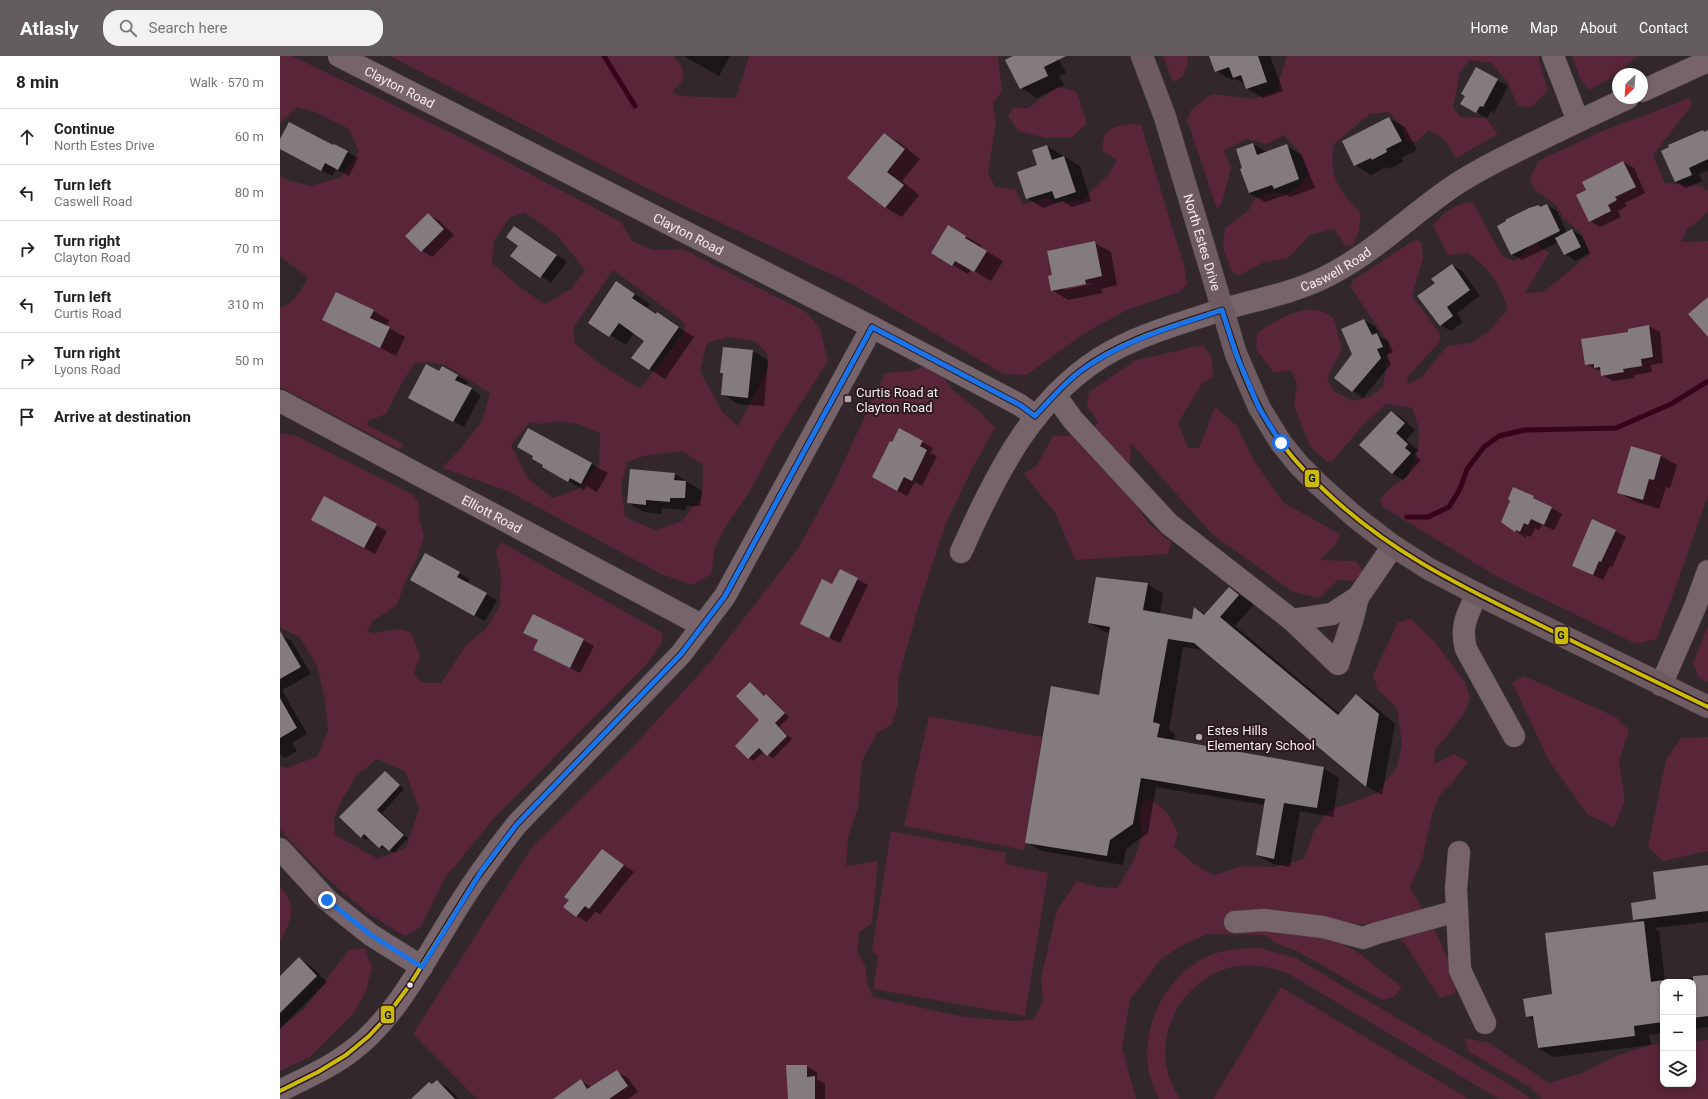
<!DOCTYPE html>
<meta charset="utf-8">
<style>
body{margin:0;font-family:Roboto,sans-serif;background:#f2f2f2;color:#222}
.controls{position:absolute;right:12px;bottom:12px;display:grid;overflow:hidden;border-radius:8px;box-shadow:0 2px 6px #0003}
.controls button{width:36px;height:36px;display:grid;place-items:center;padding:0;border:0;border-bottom:1px solid #e0e0e0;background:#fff;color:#222;font:20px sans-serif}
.compass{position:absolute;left:1332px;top:12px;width:36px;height:36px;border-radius:50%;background:#fff;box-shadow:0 2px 6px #0003;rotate:205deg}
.stop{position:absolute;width:12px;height:12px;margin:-9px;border:3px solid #1a73e8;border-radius:50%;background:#fff}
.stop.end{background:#1a73e8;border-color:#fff;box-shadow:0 1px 4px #0008}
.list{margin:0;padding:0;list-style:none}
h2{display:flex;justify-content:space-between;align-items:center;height:52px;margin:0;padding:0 16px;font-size:17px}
h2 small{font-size:13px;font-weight:400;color:#767676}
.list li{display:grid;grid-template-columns:26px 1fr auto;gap:12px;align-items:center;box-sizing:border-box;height:56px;padding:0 16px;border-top:1px solid #e0e0e0}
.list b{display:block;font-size:15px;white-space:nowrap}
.list p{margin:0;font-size:13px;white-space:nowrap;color:#767676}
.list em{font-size:13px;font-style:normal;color:#767676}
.icon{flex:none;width:22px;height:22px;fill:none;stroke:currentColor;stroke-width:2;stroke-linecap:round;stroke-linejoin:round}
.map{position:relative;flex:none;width:1428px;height:1043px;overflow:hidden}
header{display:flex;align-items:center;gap:24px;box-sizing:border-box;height:56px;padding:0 20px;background:#635d5f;color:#fff}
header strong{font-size:19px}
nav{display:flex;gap:22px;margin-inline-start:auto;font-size:14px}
.search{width:280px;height:36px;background:#f2f2f2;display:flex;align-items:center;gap:10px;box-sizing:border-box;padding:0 14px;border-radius:16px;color:#767676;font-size:15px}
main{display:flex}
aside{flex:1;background:#fff}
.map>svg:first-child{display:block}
.green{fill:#582539;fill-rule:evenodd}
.shadow{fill:#0007;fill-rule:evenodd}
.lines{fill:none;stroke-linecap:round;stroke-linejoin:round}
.stream{stroke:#35041b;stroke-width:5}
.building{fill:#847b7e}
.minor-casing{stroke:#4d4447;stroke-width:23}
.major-casing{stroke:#4d4447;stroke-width:23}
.minor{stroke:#76646a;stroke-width:22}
.major{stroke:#6e5b61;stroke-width:22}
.bus-1-casing{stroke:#2b1a20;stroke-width:7}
.bus-1{stroke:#ccbc09;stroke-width:4}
.route{stroke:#1a73e8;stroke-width:5}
.poi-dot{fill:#b2a6aa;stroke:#2b1a20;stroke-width:1.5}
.bus-dot{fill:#f7eaee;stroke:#2b1a20;stroke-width:1.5}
.labels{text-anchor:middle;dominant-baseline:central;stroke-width:4;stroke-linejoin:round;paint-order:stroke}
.street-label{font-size:13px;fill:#f7eaee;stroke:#2b1a20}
.poi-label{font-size:13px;fill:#f7eaee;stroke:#2b1a20;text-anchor:start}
.line-badge{stroke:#2b1a20;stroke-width:1.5}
.pale-badge-label{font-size:11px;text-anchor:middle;font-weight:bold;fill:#111}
</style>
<header>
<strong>Atlasly</strong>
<div class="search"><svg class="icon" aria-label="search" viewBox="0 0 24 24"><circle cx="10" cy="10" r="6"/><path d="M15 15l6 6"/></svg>Search here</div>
<nav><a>Home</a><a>Map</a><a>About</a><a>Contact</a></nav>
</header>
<main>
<aside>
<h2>8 min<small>Walk · 570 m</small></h2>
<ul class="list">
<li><svg class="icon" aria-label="ahead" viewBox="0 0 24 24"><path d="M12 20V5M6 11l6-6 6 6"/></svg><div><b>Continue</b><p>North Estes Drive</p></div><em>60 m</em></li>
<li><svg class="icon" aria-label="left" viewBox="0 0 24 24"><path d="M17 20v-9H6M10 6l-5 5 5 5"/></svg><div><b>Turn left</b><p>Caswell Road</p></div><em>80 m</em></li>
<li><svg class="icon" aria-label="right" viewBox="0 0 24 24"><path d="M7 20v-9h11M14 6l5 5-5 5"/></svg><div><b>Turn right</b><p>Clayton Road</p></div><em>70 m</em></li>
<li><svg class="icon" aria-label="left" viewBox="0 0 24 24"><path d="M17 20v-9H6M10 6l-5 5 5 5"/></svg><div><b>Turn left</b><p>Curtis Road</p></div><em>310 m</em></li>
<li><svg class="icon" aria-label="right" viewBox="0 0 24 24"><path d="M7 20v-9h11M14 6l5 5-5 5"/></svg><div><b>Turn right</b><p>Lyons Road</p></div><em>50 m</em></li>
<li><svg class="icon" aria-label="arrive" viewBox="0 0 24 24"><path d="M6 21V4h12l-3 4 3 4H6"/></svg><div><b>Arrive at destination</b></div></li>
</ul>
</aside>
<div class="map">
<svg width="1428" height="1043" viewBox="0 0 1428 1043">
<rect width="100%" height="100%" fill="#32282b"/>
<path class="green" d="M0 0H12L182 82 341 166 352 185 373 194 403 193 526 256 540 272 548 305 496 386 470 435 444 473 435 492 431 518 413 529 381 518 228 435 162 412 180 393 202 365 210 337 167 310 152 306 135 307 122 326 106 358 87 365 88 369 123 388 120 394 0 331V251C13 250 21 233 28 222L0 200V119L3 123 31 130 61 121 79 96 69 73 35 56 17 51 0 67ZM244 156 278 180 305 214 292 232 265 248 239 231 212 207 214 185 229 162ZM333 214 405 267 404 276 360 333 320 308 295 288 293 272ZM448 281 476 286 487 298 488 312 458 370 443 357 420 315 427 287ZM278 365 297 368 320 377 319 408 299 433 272 442 247 421 231 389 250 366 261 368ZM402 395 423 409 422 440 402 465 375 474 345 461 341 429 347 406 364 400Z
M110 0H394L403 13V24L392 36 400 40 456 42 469 0H718L722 35 713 47 716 66 708 116 715 131 735 133 743 149 768 141 776 147 803 143 827 120 837 104 822 94C823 90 823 82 825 79 833 68 849 67 861 69L905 213 907 229 899 236 849 253 803 278 772 301 746 319 723 318 572 228 362 130Z
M883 0H907L908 7 903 20 893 26Z
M1007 0H1258L1268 35 1251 51 1238 50 1227 25 1211 7 1190 4 1180 16 1173 52 1181 61 1206 62 1218 78 1176 102 1164 83 1148 74 1137 85 1127 86 1121 69 1108 56 1090 58 1054 88C1048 120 1059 135 1081 157L1079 175 1073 190 1065 189 1054 173 1030 179 1008 202 982 207 959 220 951 215 943 190 945 172 968 155 976 142 988 137 1007 138 1020 130 1028 119 1019 95 1004 79 987 88 966 83 944 95 951 112 942 147 937 153 907 64 911 54 932 38 973 43 996 36Z
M1292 0H1357L1338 18 1309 34 1300 22Z
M777 31 796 35 807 67 791 82H766L738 75 728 60 733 52H748Z
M1410 42 1412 49 1373 99 1385 127 1421 130 1428 135V154L1421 163 1407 173 1401 186 1428 185V440L1377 583 1356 588 1218 521 1103 451 1100 444 1109 433 1128 420 1138 393 1139 373 1132 352 1106 348 1081 371 1053 405 1047 406 1030 390 1022 371 1014 348 1017 328 1011 314 994 317 976 293 977 277C995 265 1018 249 1041 255 1045 256 1050 260 1054 262L1062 293 1047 322 1054 335 1072 345 1089 341 1103 331 1109 288 1070 230 1073 224 1136 183 1142 187 1143 202 1132 240 1160 278V285L1127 322 1128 328 1141 322 1167 290 1191 287 1209 275 1228 253C1219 227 1210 213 1188 197L1168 199 1153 170C1163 156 1176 147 1193 146L1222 200 1234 205 1247 195 1248 187H1256L1269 197 1245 237 1263 236 1310 198 1301 177 1283 162 1277 150 1254 133 1250 123 1258 105 1320 76Z
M923 289 932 302 933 320 921 329 898 367 908 392H919L935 351 957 370 974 405 1004 447 1060 478 1057 487 1040 504 1076 505 1085 517 1073 525 1058 524 1039 542 1013 536 932 478 851 387 849 439 869 468 891 486 888 498 795 504 776 458 744 418 757 409 773 380 809 379 818 366 807 350 809 336 856 304Z
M653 308 673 334 700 356 715 372 692 413 666 467 639 549 618 623V650L611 669 597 677 582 705 578 752 568 781 566 810 598 805 592 867 579 876 577 896 585 909 588 929 593 941 684 961 735 965 754 963 763 944 761 922 777 854 797 825 818 831 837 832C846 818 860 797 861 780 862 761 854 761 866 742 887 752 888 757 898 777L894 791 913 807 927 816 935 819 962 810 994 811 1024 803 1033 777 1048 755 1097 737 1117 711 1122 688 1117 652 1098 634 1093 619 1118 566 1131 563 1155 586 1185 626 1190 642 1184 658 1155 694 1154 708 1174 698 1188 706 1172 727 1159 740 1152 759 1142 804 1130 831C1148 864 1172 898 1176 937L1160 942 1123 885 1106 869 1052 867 976 854 946 859 957 867 1037 876 1076 895 1122 931 1113 941 1102 944 1017 895 997 888 985 879 928 878 903 889 881 903 850 944 842 991 856 1043H197L133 978 252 791 350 694 431 605 519 491 552 431 605 317 631 315Z
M0 377 17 380 132 438 139 447V461L144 480 137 502 125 526 117 549 93 565 87 575 94 577 119 573 131 577 140 599 134 618 143 627H161L187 588 206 573 220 549 221 519 216 495 221 486 381 576 383 581 380 590 365 610 215 761 165 822 141 871 125 880C76 853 36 814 0 773V710L7 712 38 700 48 674 45 643 37 609 19 581 0 572ZM97 703 125 715 139 753 126 792 98 803 55 779 54 762 60 747 77 719Z
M1428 569V626L1419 622 1413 607Z
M1244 620 1336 661 1349 674 1339 705 1345 745 1334 771 1308 759 1269 705 1232 626Z
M649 660 762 681 744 794 624 770Z
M1428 681V795L1383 805 1368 791 1386 704 1401 682Z
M611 775 726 797 725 808 768 817 745 960 593 933 598 900 592 895Z
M0 830C18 849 11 865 0 886Z
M85 892 92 912 86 935 74 957 30 1001 0 1015V972L24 953 69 894Z
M980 892 1016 902 1240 1035 1251 1043H1219L1009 918C999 915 989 911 979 910 928 903 883 950 885 1000 886 1016 892 1030 900 1043H879C851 993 875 927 926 901 943 893 962 892 980 892Z
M1001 931 1189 1043H933Z
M1185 982 1209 987 1269 1027 1302 1017 1336 1000 1374 988 1383 987V1028H1413V985L1428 984V1043H1262L1250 1031 1189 996Z"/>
<path class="shadow" d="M404 0H450L439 20Z
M733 0H777L786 17 779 20 784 29 757 42 741 32Z
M930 0H990L1003 35 983 42 967 33 965 28 956 23 952 24 936 15Z
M1196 13 1228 30 1214 57 1211 55 1207 62 1182 48Z
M1109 62 1125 71 1137 94 1121 102 1123 106 1109 113 1106 111 1091 119 1075 109Z
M1423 75 1425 77 1428 76V114L1419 118 1422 125 1406 132 1396 126Z
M604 78 620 87 640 103 622 125 639 139 622 161 606 152 569 122Z
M0 86 54 91 55 89 78 102 69 120 56 113 52 120 0 92Z
M973 88 987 96 1006 90 1022 99 1035 132 1010 141 1006 139 985 146 969 137 964 113Z
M767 90 800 110 811 145 792 151 782 145 763 152 747 142 758 110Z
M1343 106 1354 112 1365 137 1345 147 1347 150 1338 155 1341 161 1320 171 1310 165 1307 134Z
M1267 149 1277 155 1287 177 1292 174 1302 180 1310 197 1295 205 1285 198 1279 186 1242 204 1231 198 1228 166 1259 150 1261 151Z
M148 158 158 164 174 179 152 201 142 195Z
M668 170 702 190 701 192 723 205 711 225 691 213 688 218 652 197Z
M234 171 256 184 287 206 271 227 232 200 239 190Z
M815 187 831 196 837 229 821 233 822 237 788 244 772 234 773 220ZM811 227V228L785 234V231Z
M1172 209 1182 215 1200 240 1177 257 1183 266 1171 275 1160 269 1156 227Z
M337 226 370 248 367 252 414 281 385 323 353 302 365 284 354 277 346 289 310 266Z
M93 255 109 264 107 271 125 281 116 300 43 263Z
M1084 264 1095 270 1100 280 1108 285 1113 296 1107 299 1111 308 1083 342 1055 322 1073 298Z
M1369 270 1380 276 1383 307 1371 309 1372 316 1354 319V322L1333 325 1322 319V315L1317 314 1306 308 1349 277V274Z
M472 295 488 304 484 350 458 348 442 338 444 318Z
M162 311 188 326 186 330 201 339 184 371 139 347Z
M1111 356 1122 362 1135 374 1126 384 1138 394 1135 399 1141 404 1123 424 1113 418 1080 389Z
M248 373 328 417 317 436 306 430 304 434 263 411 264 409 255 400Z
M620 373 653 392 650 397 657 400 642 430 635 426 627 440 604 427 612 387Z
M1381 400 1397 409 1390 432 1386 431 1379 453 1354 445 1338 436Z
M395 418 422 435 420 450H406V454L382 452V458L364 456 348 447Z
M44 441 107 475 95 498 43 470Z
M1253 441 1282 458 1274 474 1262 469 1259 474 1255 472 1251 481 1246 479V482L1222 466Z
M1335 475 1346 481 1332 511 1330 510 1323 524 1293 509Z
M145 498 190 523 187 528 217 544 205 565 142 530Z
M560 514 588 529 560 587 532 573Z
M867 528 883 537 880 558 913 564 915 552 926 559 949 532 974 548 955 570 1060 658 1076 639 1092 648 1115 668 1102 739 1086 730 924 594 903 591 889 674 895 678 894 685 1043 712 1059 722 1053 761 1020 755 1010 811 993 808 977 799 985 749 876 731 868 777 846 793 843 809 762 795 746 786 819 640 830 577 825 576 809 567Z
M245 577 303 584 314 590 300 617 254 594 259 585Z
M1 579 12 585 31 618 2 634 27 678 12 687 17 695 5 702 0 698V580Z
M470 628 485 640 491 642 509 661 499 671 512 683 493 702 484 695 473 705 456 690 480 664Z
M105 716 124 733 102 757 128 782 114 797 107 791 105 794 100 791 89 781 86 784 81 781Z
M323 794 354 816 320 858 315 856 307 866 297 860Z
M1428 810V866L1374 872 1379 875 1385 925 1428 920V971L1413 973V926H1383V977L1369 979 1371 989 1274 1001 1258 992 1255 965 1247 960 1359 866 1354 863 1378 843Z
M19 903 30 909 47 926 0 973V921Z
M526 1010 537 1016V1023L545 1028V1043H509Z
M337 1016 348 1022 358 1036 348 1043H287L301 1025 311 1031Z
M157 1025 167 1031 179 1043H133Z"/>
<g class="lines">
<path class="stream" d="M324 0 355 50
M1127 461H1148L1169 451 1180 433 1187 413 1204 391 1219 380 1245 374 1336 372 1391 348 1428 325"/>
</g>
<path class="building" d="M733 0H786L764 11 768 20 740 33 725 4Z
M929 0H978L987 26 966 33 961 19 953 22 949 11 935 16Z
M1196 11 1218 23 1203 51 1200 50 1196 57 1180 48 1185 40 1181 38Z
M1109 61 1122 85 1106 93 1107 96 1092 104 1091 102 1074 110 1062 85Z
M9 66 53 89 54 88 68 95 58 114 45 107 41 115 0 93V83Z
M1423 74 1424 76 1428 74V103L1409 112 1412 119 1395 126 1381 95 1389 91 1388 89Z
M604 77 625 93 607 116 624 129 605 152 567 122Z
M973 87 977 99 1007 88 1019 123 994 133 992 129 969 137 960 113 962 112 956 93Z
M767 89 772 104 784 100 796 136 775 143 772 135 746 143 737 116 757 109 752 94Z
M1343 105 1356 131 1335 141 1337 144 1328 149 1331 155 1309 166 1296 139 1306 134 1302 126Z
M1267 148 1280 175 1231 199 1217 170 1226 165 1225 164 1249 152 1259 149 1260 151Z
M148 157 164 173 141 196 125 180Z
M668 169 686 180 685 182 707 195 694 216 675 205 672 210 651 197Z
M234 170 277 199 260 222 230 200 238 190 226 181Z
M1292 173 1301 191 1284 199 1275 182Z
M815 185 822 220 805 224 806 228 771 235 768 220 772 219 767 195Z
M1172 208 1190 234 1167 251 1173 260 1160 270 1137 240 1155 227 1151 223Z
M336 225 355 238 352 242 376 258 377 256 399 271 369 314 351 302 364 285 339 267 329 281 308 267Z
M56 236 94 254 90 262 110 271 100 292 42 264Z
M1428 241V281L1408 258Z
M1084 263 1092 279 1097 277 1103 291 1097 293 1101 302 1072 336 1054 322 1072 298 1061 273Z
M1369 269 1373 301 1361 303 1362 310 1343 313 1344 316 1321 320 1320 311 1314 312V308L1305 309 1301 283 1348 276V273Z
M443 291 473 294 468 342 441 339 443 317H440Z
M146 308 159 315 162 310 178 319 175 324 192 332 173 366 128 342Z
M1111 355 1125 367 1116 377 1128 388 1125 392 1131 397 1112 418 1079 389Z
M248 372 312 407 301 428 290 422 288 426 262 411 263 409 252 403 253 400 237 391Z
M619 372 643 385 640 390 647 394 632 425 624 421 617 435 592 421 610 385 612 386Z
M1351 390 1381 399 1374 424 1369 423 1363 444 1337 437Z
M350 413 395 417 394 424 406 425 405 442H390V446L366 444V449L347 447Z
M1233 431 1254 440 1253 442 1272 451 1264 469 1251 463 1248 469 1244 467 1240 476 1236 474 1235 476 1221 466 1230 445 1228 443Z
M44 440 97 468 84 492 31 464Z
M1312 463 1336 474 1321 506 1319 505 1313 519 1292 510Z
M145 497 180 516 177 521 207 537 194 560 130 524Z
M560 513 578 522 549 582 520 568 542 523 552 528Z
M816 521 868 527 863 554 912 563 914 551 924 559 949 531 959 539 940 561 1058 659 1076 638 1099 658 1086 731 914 587 888 583 873 666 880 668 877 681 1044 711 1037 752 1004 747 994 803 976 799 985 743 861 722 853 768 830 784 827 800 745 787 771 630 819 639 830 571 808 567Z
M253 558 304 583 290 612 253 594 258 584 243 577Z
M0 575 21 611 0 623Z
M470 626 484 640 486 638 505 657 495 667 507 680 487 700 479 692 468 703 455 690 479 664 456 640Z
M0 642 17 672 0 682Z
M105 715 120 729 97 754 124 779 109 795 102 789 99 792 84 778 81 782 59 761Z
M322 793 344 809 309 853 305 850 296 861 283 851 289 844 284 841Z
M1428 809V855L1353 864 1351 847 1376 843 1373 816Z
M1364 865 1371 926 1383 924V966L1354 970 1355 980 1258 992 1253 960 1246 961 1243 943 1272 938 1265 877Z
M19 901 37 920 0 957V920Z
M1428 919V960L1413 962V920Z
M506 1009H527V1021L535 1020V1043H508Z
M337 1014 348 1030 329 1043H273L301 1023 307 1033Z
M157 1024 175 1043H131L149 1026 152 1028Z"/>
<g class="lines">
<g class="minor-casing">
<g id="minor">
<path id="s1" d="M59 0 592 271 740 349 755 360"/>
<path d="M1273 0 1298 65"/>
<path d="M1362 35 1428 5"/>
<path d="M775 339 793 364 889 468 1012 564 1058 608 1072 565 1078 541"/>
<path id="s2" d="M0 345 423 570"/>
<path id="s3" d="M681 496C715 419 755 337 832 295 865 277 902 267 938 255 977 243 1017 237 1053 217 1098 193 1133 157 1175 129 1199 113 1224 101 1249 89 1282 73 1315 57 1348 42"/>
<path d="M1197 538C1187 559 1180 570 1186 593L1234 680"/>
<path d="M1012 564 1052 558 1078 541 1113 490"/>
<path d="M1381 629 1415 551 1428 515"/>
<path d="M0 793 47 844 91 879 142 911"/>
<path d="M1179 796 1176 833 1180 914 1205 967"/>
<path d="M955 866 984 864 1043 871 1083 882 1097 877 1177 855"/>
<path d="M0 1035C25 1022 52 1011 74 993 115 962 147 901 174 857 193 826 214 797 237 768L401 598 445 540 592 271"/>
</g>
</g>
<g class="major-casing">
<g id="major">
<path id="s4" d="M862 0 885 61 956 298 979 351 1001 387 1019 409 1038 428 1075 461 1113 490 1149 513 1197 538 1428 651"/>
</g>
</g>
<use href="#minor" class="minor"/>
<use href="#major" class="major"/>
<g class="bus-1-casing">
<path id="bus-1" d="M942 254C955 295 968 336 991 372 1005 394 1023 414 1042 432 1105 493 1176 528 1254 566 1312 595 1370 623 1428 651
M592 271 740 349 755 360
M755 360C769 345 782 329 799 316 840 284 893 270 942 254
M0 1035 38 1016 66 999 89 980 103 965 129 930 196 823 237 768 401 598 445 540 592 271"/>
</g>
<use href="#bus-1" class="bus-1"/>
</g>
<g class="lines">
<path class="route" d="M47 844 91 879 142 911 202 814 237 768 401 598 445 540 592 271 740 349 755 360C771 343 787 324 806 311 847 283 895 270 942 254L956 298 979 352 1001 387"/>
</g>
<g class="poi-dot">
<rect x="564" y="339" width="8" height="8" rx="2"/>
<circle cx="919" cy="681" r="4"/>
</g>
<circle class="bus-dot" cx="130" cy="929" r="3.5"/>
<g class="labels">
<g class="street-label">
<text stroke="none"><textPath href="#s1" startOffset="68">Clayton Road</textPath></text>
<text stroke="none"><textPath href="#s1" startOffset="392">Clayton Road</textPath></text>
<text stroke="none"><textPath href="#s4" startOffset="196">North Estes Drive</textPath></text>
<text stroke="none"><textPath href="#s3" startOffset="495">Caswell Road</textPath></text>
<text stroke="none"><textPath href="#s2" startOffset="240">Elliott Road</textPath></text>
</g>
<g class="poi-label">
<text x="576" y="336">Curtis Road at<tspan x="576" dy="15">Clayton Road</tspan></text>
<text x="927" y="674">Estes Hills<tspan x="927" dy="15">Elementary School</tspan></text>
</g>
</g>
<g class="line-badge">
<rect x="1024" y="413" width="16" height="19" rx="4" fill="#ccbc09"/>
<rect x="1274" y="570" width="15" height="19" rx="4" fill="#ccbc09"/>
<rect x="100" y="949" width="15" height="19" rx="4" fill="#ccbc09"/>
</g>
<g class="pale-badge-label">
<text x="1032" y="426">G</text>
<text x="1281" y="583">G</text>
<text x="108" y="963">G</text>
</g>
</svg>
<div class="controls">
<button>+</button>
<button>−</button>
<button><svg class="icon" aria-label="layers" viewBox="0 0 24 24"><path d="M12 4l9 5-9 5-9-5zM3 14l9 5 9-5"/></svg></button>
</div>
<svg class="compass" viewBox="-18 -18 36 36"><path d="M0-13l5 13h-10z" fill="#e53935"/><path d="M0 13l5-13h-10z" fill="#767676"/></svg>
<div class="stop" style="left:1001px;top:387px"></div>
<div class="stop end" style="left:47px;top:844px"></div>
</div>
</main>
